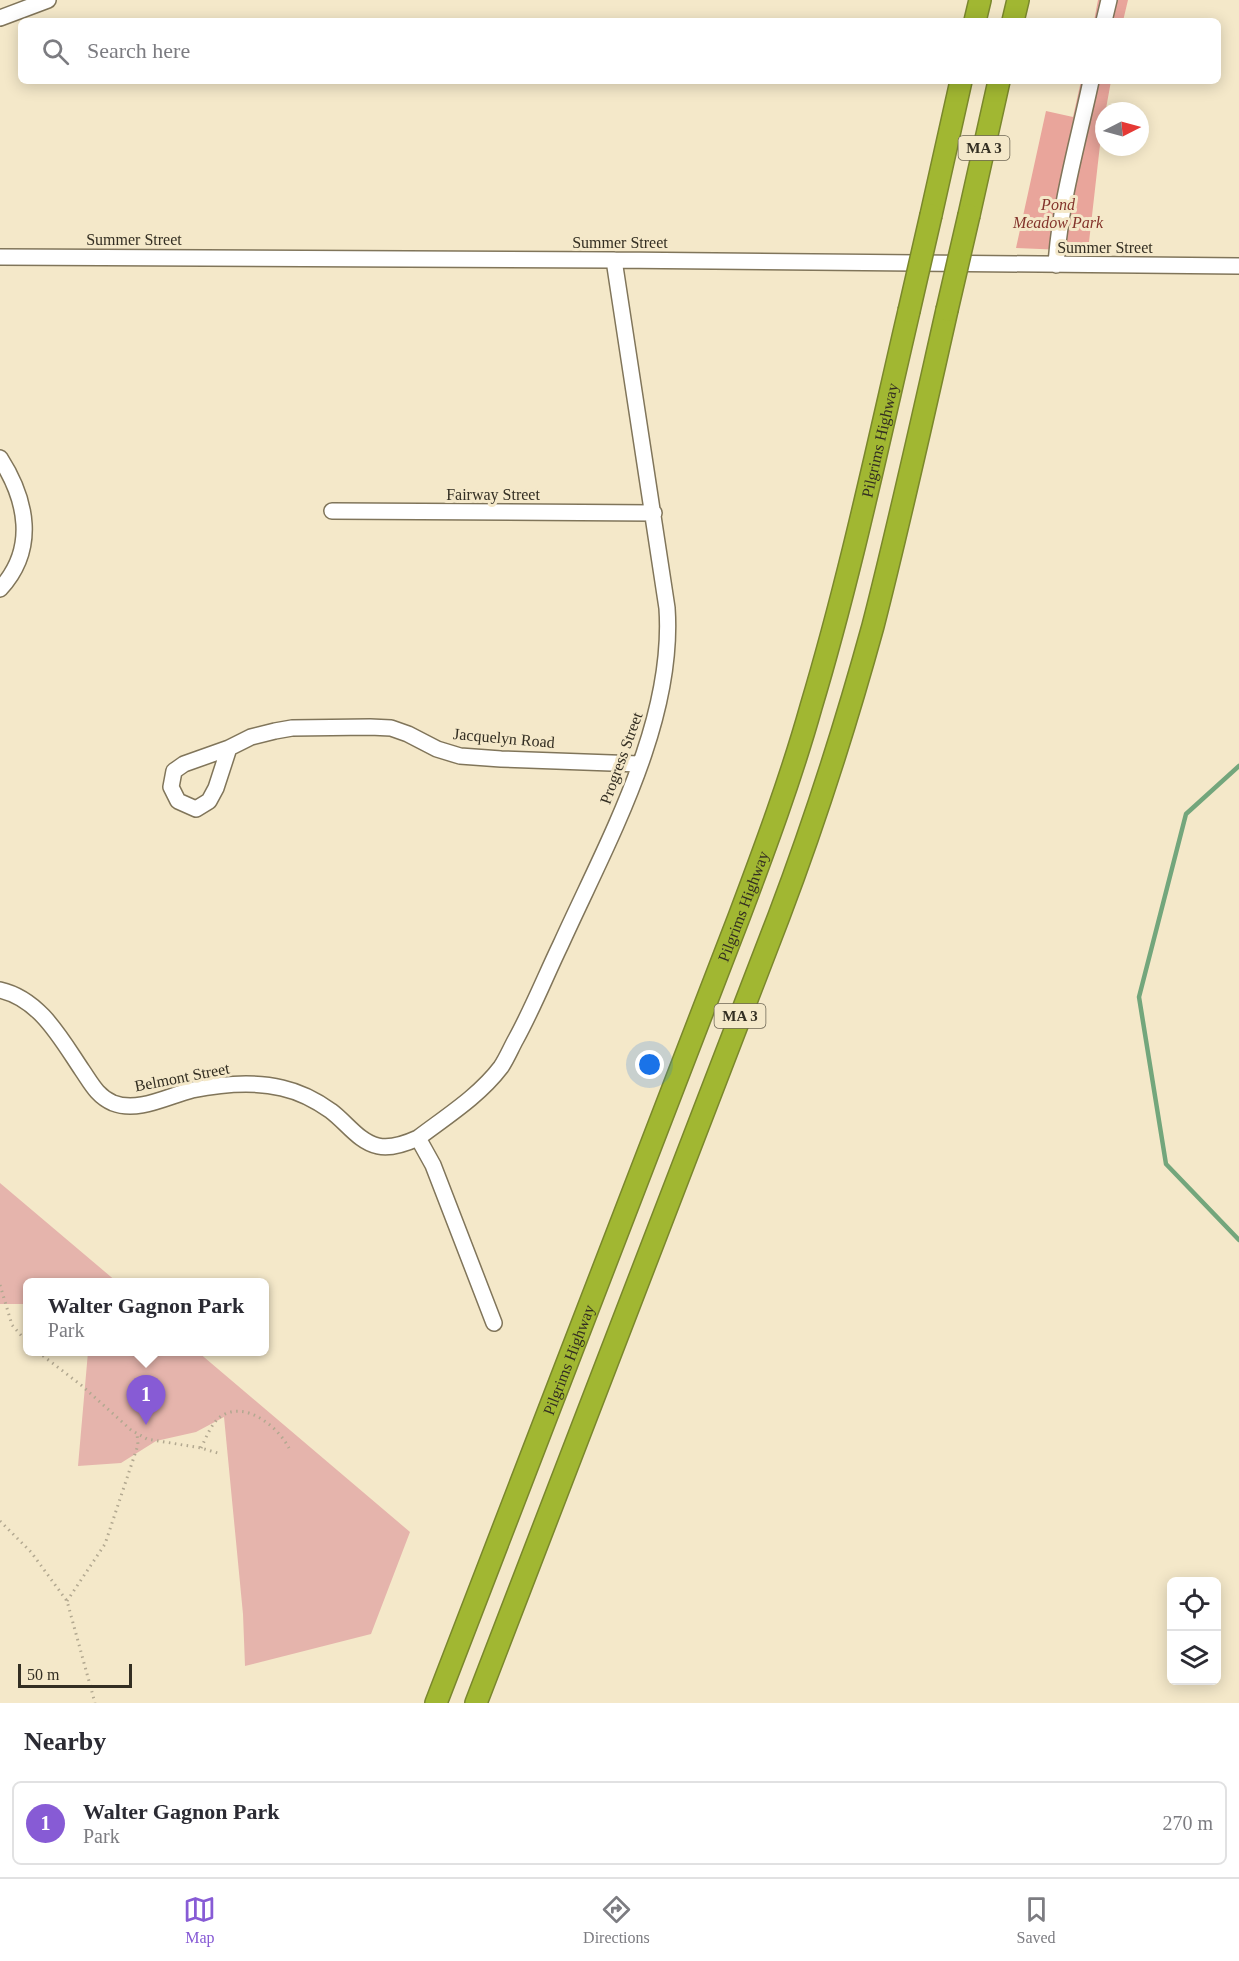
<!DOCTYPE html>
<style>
body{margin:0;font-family:Georgia,serif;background:#f7f7f7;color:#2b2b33}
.controls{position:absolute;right:18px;bottom:18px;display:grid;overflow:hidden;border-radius:9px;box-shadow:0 3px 15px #0003}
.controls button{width:54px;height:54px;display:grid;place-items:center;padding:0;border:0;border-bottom:2px solid #e1e1e2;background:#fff;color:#2b2b33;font:30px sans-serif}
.compass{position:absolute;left:1095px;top:102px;width:54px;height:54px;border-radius:50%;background:#fff;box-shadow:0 3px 15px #0003;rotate:84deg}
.scale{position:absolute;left:18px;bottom:15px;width:114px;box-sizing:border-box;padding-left:6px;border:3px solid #332e22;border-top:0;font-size:16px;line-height:21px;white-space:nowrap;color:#332e22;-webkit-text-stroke:4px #f4e8c9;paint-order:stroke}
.you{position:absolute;left:650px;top:1065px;width:21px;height:21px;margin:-15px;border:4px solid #fff;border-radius:50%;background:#1a73e8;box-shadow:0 0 0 9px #1a73e833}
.badge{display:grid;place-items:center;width:39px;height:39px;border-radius:50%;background:#875bd5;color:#fff;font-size:20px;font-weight:700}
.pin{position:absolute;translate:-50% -50px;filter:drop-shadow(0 2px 3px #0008)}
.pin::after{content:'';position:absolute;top:32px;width:21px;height:18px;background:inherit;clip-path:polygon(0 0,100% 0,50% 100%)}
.popup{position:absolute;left:23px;top:1278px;width:246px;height:78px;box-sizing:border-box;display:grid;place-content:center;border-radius:9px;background:#fff;filter:drop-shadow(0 2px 4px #0005);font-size:20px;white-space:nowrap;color:#7c7c81}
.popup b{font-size:22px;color:#2b2b33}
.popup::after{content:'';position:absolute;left:50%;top:100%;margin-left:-12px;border:12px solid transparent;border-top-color:#fff}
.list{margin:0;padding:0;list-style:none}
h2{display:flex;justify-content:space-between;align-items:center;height:78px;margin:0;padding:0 24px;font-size:26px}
h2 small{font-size:20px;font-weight:400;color:#7c7c81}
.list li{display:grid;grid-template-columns:39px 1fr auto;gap:18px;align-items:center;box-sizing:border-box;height:84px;margin:0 12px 12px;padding:0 12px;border:2px solid #e1e1e2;border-radius:9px}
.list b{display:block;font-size:22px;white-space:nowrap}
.list p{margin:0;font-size:20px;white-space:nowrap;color:#7c7c81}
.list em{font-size:20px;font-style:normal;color:#7c7c81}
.icon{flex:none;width:33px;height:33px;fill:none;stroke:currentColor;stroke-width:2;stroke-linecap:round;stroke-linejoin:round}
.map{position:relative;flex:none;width:1239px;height:1703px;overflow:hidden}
.search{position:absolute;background:#fff;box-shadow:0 3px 15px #0003;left:18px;right:18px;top:18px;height:66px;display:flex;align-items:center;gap:15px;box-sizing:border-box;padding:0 21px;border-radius:9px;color:#7c7c81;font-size:22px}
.sheet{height:174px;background:#fff}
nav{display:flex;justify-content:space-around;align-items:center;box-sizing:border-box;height:84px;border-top:2px solid #e1e1e2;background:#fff;font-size:16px;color:#7c7c81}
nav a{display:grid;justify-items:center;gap:3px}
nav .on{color:#875bd5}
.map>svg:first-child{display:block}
.green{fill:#e5b4ac}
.forest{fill:#e9a59b}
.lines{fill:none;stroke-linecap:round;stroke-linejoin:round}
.stream{stroke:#73a67c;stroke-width:4.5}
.minor-casing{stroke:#80755a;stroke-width:18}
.highway-casing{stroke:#7a872c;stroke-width:24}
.path{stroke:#b2a890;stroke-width:3;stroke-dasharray:1.5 4.5;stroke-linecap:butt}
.minor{stroke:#fff;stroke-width:15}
.highway{stroke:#a1b732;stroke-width:21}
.highway-bridge-casing{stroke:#7a872c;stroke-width:24;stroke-linecap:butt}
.highway-bridge{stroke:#a1b732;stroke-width:21}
.labels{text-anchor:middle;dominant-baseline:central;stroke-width:6;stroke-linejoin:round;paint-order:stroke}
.shield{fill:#f4e8c9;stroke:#6d6654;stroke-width:1.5}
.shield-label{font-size:15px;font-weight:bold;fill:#332e22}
.park-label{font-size:16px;font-style:italic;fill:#83332b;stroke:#f4e8c9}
.street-label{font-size:16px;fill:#332e22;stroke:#f4e8c9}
</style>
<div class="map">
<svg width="1239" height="1703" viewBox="0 0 1239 1703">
<rect width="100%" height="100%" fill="#f4e8c9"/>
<path class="green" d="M0 1183 117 1282H27V1304H0Z
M88 1352H198L410 1532 371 1634 245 1666 243 1614 224 1417 196 1432 156 1441 121 1463 78 1466Z"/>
<path class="forest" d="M1098 0H1128L1123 21H1094Z
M1081 81H1111L1101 136 1088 251 1016 248 1046 111 1073 117Z"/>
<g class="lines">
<path class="stream" d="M1239 766 1186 814 1139 997 1166 1164 1239 1240"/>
<g class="minor-casing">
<path id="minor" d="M0 18 48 0
M1104 21 1109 0
M0 257 614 260 1239 266
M1056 265C1060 203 1078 142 1091 81
M0 458C27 500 37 549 0 589
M332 511 654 513
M229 748 216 788 209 801 196 809 178 801 171 787 174 771 184 764 229 748 251 737 275 731 292 728 370 727 391 728 408 734 437 749 460 756 501 759 639 764
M0 990C40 999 61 1039 82 1070 91 1083 97 1096 113 1103 138 1113 168 1096 192 1090 222 1084 253 1081 282 1088 300 1092 317 1101 331 1111 347 1123 359 1142 378 1146 391 1149 407 1143 418 1138 447 1116 479 1096 501 1067 507 1058 511 1048 516 1039 533 1008 546 975 561 944 607 842 675 723 667 608L614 260
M418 1138 433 1165 494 1323"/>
</g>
<g class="highway-casing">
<g id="highway">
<path d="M975 21 980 0"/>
<path d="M1013 21 1018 0"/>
<path d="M931 215 961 81"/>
<path d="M969 215 999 81"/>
<path id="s1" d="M436 1703 739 917C765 848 791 778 811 707 850 577 878 444 909 311"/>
<path d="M476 1703 779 916C815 821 846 724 873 626 900 521 923 416 947 310"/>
</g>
</g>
<path class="path" d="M0 1285 12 1325 27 1342
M38 1352 81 1385 131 1430 147 1439 201 1448 221 1454
M201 1448C206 1438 211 1424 220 1417 245 1399 278 1427 289 1448
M0 1521 31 1552 67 1601 95 1703
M67 1601 105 1544 138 1445 137 1433"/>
<use href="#minor" class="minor"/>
<use href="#highway" class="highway"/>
<g class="highway-bridge-casing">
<path id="highway-bridge" d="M947 310 969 215
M909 311 931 215"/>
</g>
<use href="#highway-bridge" class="highway-bridge"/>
</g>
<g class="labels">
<g class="shield">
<rect x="958.5" y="136" width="51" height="24" rx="4.5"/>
<rect x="714.5" y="1004" width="51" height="24" rx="4.5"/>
</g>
<g class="shield-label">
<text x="984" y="148">MA 3</text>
<text x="740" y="1016">MA 3</text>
</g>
<g class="park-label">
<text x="1058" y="204">Pond<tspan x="1058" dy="18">Meadow Park</tspan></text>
</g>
<g class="street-label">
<text x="134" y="239">Summer Street</text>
<text x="620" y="242">Summer Street</text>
<text x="1105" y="247">Summer Street</text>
<text stroke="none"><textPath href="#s1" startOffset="1340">Pilgrims Highway</textPath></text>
<text x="493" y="494">Fairway Street</text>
<text transform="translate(504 738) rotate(5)">Jacquelyn Road</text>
<text transform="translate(621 758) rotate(-70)">Progress Street</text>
<text stroke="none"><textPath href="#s1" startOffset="854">Pilgrims Highway</textPath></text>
<text transform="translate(182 1077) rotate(-11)">Belmont Street</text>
<text stroke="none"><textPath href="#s1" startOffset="368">Pilgrims Highway</textPath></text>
</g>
</g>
</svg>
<div class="controls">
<button><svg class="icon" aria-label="locate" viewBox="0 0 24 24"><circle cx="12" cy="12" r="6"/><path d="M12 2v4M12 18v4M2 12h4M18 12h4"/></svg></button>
<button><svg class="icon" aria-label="layers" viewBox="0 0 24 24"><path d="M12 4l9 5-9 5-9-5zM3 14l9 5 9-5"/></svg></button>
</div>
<svg class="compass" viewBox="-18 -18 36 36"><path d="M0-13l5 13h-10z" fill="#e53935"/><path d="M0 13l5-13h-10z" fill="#7c7c81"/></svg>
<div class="scale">50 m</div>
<div class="you"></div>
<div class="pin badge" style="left:146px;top:1425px">1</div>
<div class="popup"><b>Walter Gagnon Park</b>Park</div>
<div class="search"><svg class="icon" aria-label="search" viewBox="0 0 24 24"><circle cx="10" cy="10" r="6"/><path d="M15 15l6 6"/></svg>Search here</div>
</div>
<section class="sheet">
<h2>Nearby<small></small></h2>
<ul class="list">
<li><span class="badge">1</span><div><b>Walter Gagnon Park</b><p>Park</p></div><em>270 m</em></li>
</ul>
</section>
<nav>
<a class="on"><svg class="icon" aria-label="map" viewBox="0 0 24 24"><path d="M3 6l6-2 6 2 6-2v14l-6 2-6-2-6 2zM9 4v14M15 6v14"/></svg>Map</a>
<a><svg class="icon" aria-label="directions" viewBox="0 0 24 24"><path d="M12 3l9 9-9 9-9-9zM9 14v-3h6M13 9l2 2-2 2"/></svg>Directions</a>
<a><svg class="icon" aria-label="saved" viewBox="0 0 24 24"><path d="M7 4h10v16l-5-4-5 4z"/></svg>Saved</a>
</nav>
